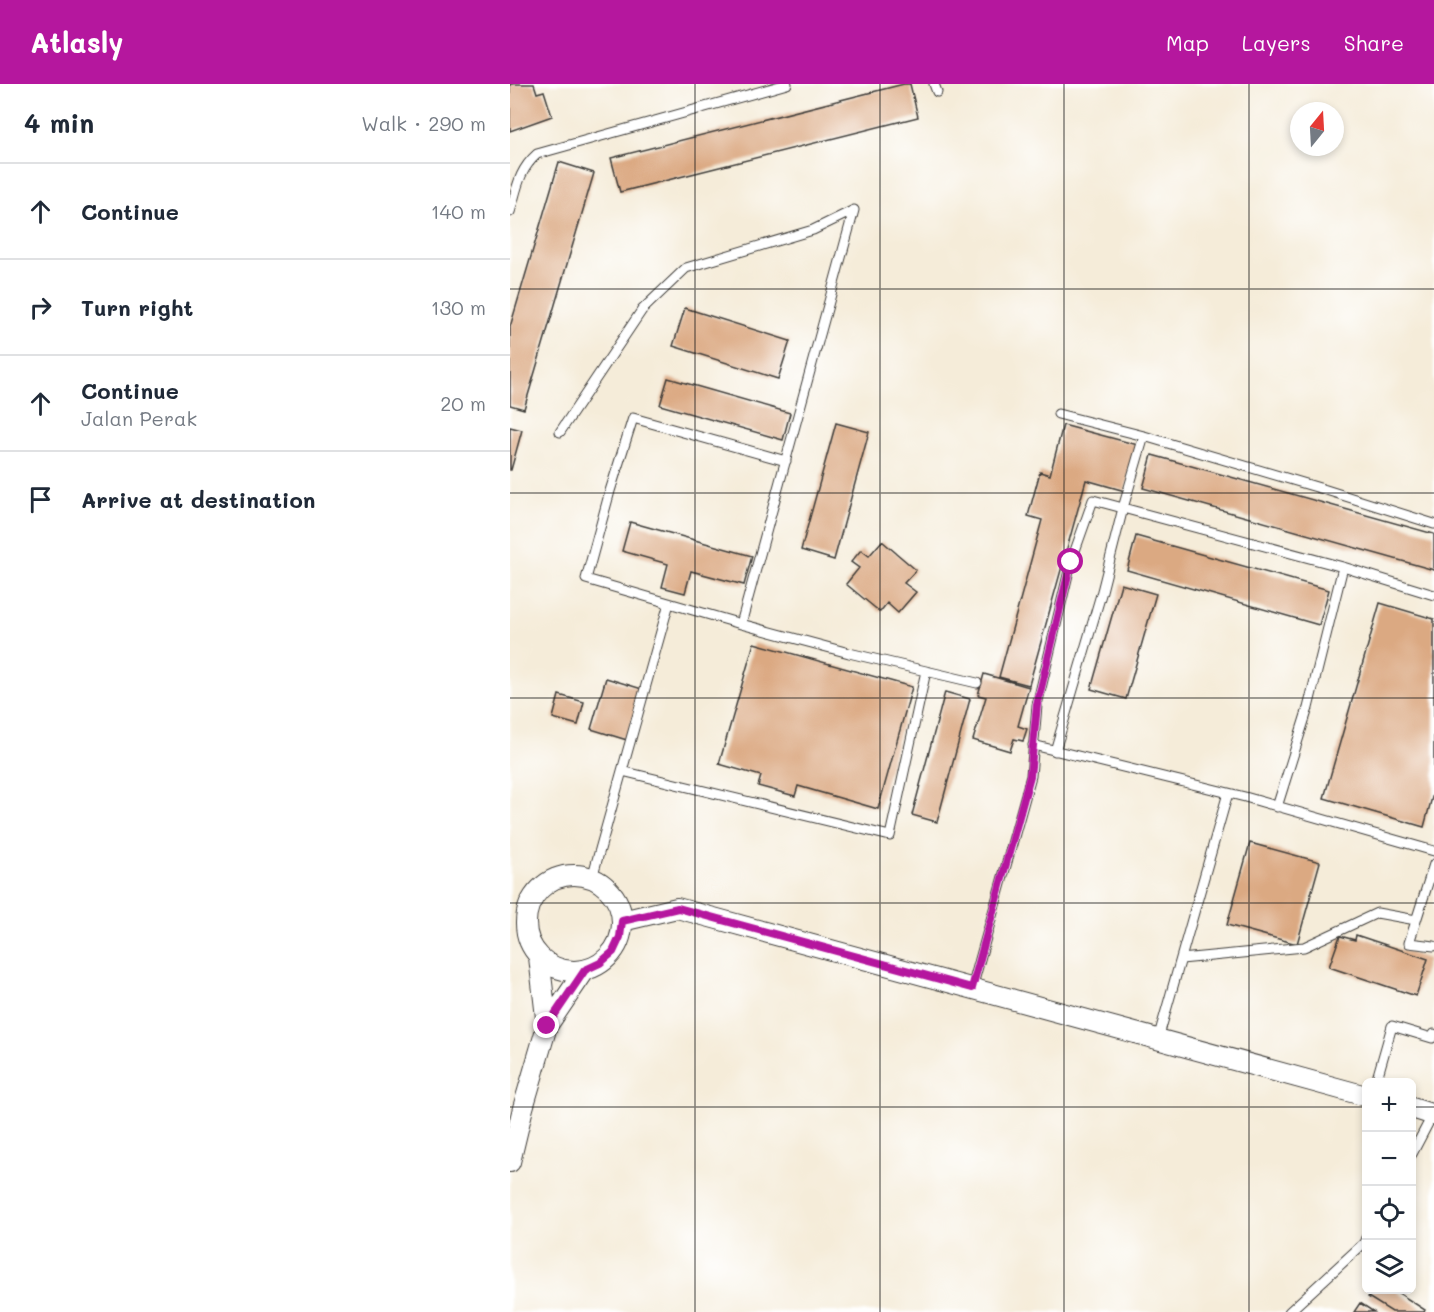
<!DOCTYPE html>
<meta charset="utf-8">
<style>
body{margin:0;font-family:Mali,sans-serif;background:#f6f6f7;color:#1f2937}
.controls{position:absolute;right:18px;bottom:18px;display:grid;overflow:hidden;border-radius:9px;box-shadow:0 3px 9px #0003}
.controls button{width:54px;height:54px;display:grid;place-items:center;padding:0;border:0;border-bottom:2px solid #e0e1e3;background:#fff;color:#1f2937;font:30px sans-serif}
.compass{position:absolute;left:780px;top:18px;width:54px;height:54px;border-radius:50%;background:#fff;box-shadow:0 3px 9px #0003;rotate:18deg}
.stop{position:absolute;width:18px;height:18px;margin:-14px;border:4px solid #b5179e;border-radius:50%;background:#fff}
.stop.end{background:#b5179e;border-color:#fff;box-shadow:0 2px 6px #0008}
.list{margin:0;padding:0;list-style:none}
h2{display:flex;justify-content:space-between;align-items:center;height:78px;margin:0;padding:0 24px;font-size:26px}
h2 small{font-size:20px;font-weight:400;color:#747a83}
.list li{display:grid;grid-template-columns:39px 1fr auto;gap:18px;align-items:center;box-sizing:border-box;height:96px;padding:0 24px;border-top:2px solid #e0e1e3}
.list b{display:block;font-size:22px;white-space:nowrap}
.list p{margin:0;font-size:20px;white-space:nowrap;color:#747a83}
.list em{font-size:20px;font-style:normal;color:#747a83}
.icon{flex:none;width:33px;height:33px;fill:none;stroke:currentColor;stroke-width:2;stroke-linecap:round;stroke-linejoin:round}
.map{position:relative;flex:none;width:924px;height:1228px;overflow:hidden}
header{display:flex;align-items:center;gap:36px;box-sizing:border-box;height:84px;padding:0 30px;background:#b5179e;color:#fff}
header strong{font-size:28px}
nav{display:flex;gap:33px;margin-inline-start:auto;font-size:21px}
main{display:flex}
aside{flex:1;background:#fff}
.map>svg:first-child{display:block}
.building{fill:#dba982}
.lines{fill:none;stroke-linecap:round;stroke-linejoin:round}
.lane-casing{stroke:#3d3b38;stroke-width:11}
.street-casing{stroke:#3d3b38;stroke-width:22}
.lane{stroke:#fff;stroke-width:9}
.street{stroke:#fff;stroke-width:20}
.route{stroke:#b5179e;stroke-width:8}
.grid{fill:none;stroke:#1c1c1c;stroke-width:1.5;stroke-opacity:0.55}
</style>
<header>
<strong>Atlasly</strong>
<nav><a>Map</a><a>Layers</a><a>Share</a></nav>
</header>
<main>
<aside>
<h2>4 min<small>Walk · 290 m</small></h2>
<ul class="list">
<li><svg class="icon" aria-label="ahead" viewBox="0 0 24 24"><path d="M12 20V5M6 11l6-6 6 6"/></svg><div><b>Continue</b></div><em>140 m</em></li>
<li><svg class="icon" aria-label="right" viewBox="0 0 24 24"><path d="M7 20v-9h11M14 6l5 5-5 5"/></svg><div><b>Turn right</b></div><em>130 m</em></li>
<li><svg class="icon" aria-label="ahead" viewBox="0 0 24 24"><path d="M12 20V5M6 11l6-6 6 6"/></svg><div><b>Continue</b><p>Jalan Perak</p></div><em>20 m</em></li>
<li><svg class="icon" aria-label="arrive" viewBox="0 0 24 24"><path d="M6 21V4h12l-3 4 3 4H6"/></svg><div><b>Arrive at destination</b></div></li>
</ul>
</aside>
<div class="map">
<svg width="924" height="1228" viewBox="0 0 924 1228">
<rect width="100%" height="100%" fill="#fff"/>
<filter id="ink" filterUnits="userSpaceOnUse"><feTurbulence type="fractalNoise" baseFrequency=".0167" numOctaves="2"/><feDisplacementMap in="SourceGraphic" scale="12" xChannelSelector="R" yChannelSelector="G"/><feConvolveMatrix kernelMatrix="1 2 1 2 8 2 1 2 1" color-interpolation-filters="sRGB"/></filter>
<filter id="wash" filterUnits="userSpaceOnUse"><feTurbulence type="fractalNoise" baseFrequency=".008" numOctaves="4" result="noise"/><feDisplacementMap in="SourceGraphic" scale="24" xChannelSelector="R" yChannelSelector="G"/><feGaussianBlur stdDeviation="1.35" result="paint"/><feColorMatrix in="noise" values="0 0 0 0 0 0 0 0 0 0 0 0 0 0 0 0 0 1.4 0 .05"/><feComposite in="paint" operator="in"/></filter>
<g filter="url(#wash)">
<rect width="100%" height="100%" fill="#f5ecd9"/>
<g id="blocks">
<path class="building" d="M0 0H24L27 9 34 7 42 32 0 47Z
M394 0H400L408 33 110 108 101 74Z
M49 78 84 89 14 325 0 321V243Z
M175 224 280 257 268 295 163 262Z
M158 294 280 329 273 356 150 321Z
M326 339 359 348 324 476 291 466Z
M553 341 628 361 615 407 576 396 519 601 489 593 532 436 518 432 530 388 540 391Z
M0 343 12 346 1 386H0Z
M642 371 924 450V486L633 404Z
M120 438 242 472 234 501 181 487 175 509 152 503 158 480 112 467Z
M626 452 819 506 809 541 617 486Z
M372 457 406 486 394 499 406 508 388 529 377 519 370 528 336 500 349 484 341 478 351 466 359 472Z
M611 500 646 510 616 615 581 605Z
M870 519 924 535V706L914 743 814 714Z
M244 559 402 603 368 725 288 702 285 712 248 702 251 692 209 680Z
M474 590 519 603 508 642 517 645 513 657 504 655 500 667 463 656 476 613 468 611Z
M96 594 132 605 117 656 81 645Z
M435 608 460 615 427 738 402 731Z
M49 611 74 618 68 641 43 634Z
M740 759 810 778 787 860 717 841Z
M846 851 918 875 906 912 819 883 830 852 845 856Z
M863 1206H884L915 1226 914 1228H882L858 1213Z
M850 1219 864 1228H844Z"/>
</g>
</g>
<g filter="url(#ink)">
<use href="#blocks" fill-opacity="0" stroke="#3d3b38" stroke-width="1.5"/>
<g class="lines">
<g class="lane-casing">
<path id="lane" d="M424 0 427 8
M0 128C7 105 8 87 27 70L277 0
M548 330 634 352
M50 348 132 226 176 184 303 146 344 126 231 540
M276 377 123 334 100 407 76 495 231 540 339 569 467 599
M523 661 735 713 924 767
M545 667 592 507 613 424 634 352 813 405 924 440
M112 687 380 752 416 587
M767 723 798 624 833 483
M924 780 899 859 924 862
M82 794 159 519
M671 875 794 863 867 829 906 836
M462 904 521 692 527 621 561 478 583 416 833 483 924 511
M648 955 718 709
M866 998 882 942 922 954 924 950
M902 1070 923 1030
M779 1228 854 1159 856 1154"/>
</g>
<g class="street-casing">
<path id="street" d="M16 839a48 48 0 1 1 96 0a48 48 0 1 1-96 0Z
M112 837 167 824 856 1012
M29 873 37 942
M902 1024 924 1031
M0 1078 13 1024 37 942 75 886"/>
</g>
<use href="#lane" class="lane"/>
<use href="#street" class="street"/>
</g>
</g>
<g class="lines" filter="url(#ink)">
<path class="route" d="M37 942 75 886 90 879 103 868 110 853 112 837 168 824 462 904 520 692 527 621 561 478"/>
</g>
<path class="grid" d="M185 0V1228M370 0V1228M554 0V1228M739 0V1228M0 205H924M0 409H924M0 614H924M0 819H924M0 1023H856M902 1023H924"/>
</svg>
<div class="controls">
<button>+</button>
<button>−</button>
<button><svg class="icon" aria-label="locate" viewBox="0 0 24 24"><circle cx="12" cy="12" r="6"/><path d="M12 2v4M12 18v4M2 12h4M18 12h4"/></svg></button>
<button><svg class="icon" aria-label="layers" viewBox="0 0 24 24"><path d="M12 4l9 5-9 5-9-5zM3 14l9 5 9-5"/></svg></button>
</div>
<svg class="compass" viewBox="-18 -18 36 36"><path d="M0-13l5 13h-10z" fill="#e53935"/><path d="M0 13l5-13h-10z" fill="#747a83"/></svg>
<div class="stop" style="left:561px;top:478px"></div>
<div class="stop end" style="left:37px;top:942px"></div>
</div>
</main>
